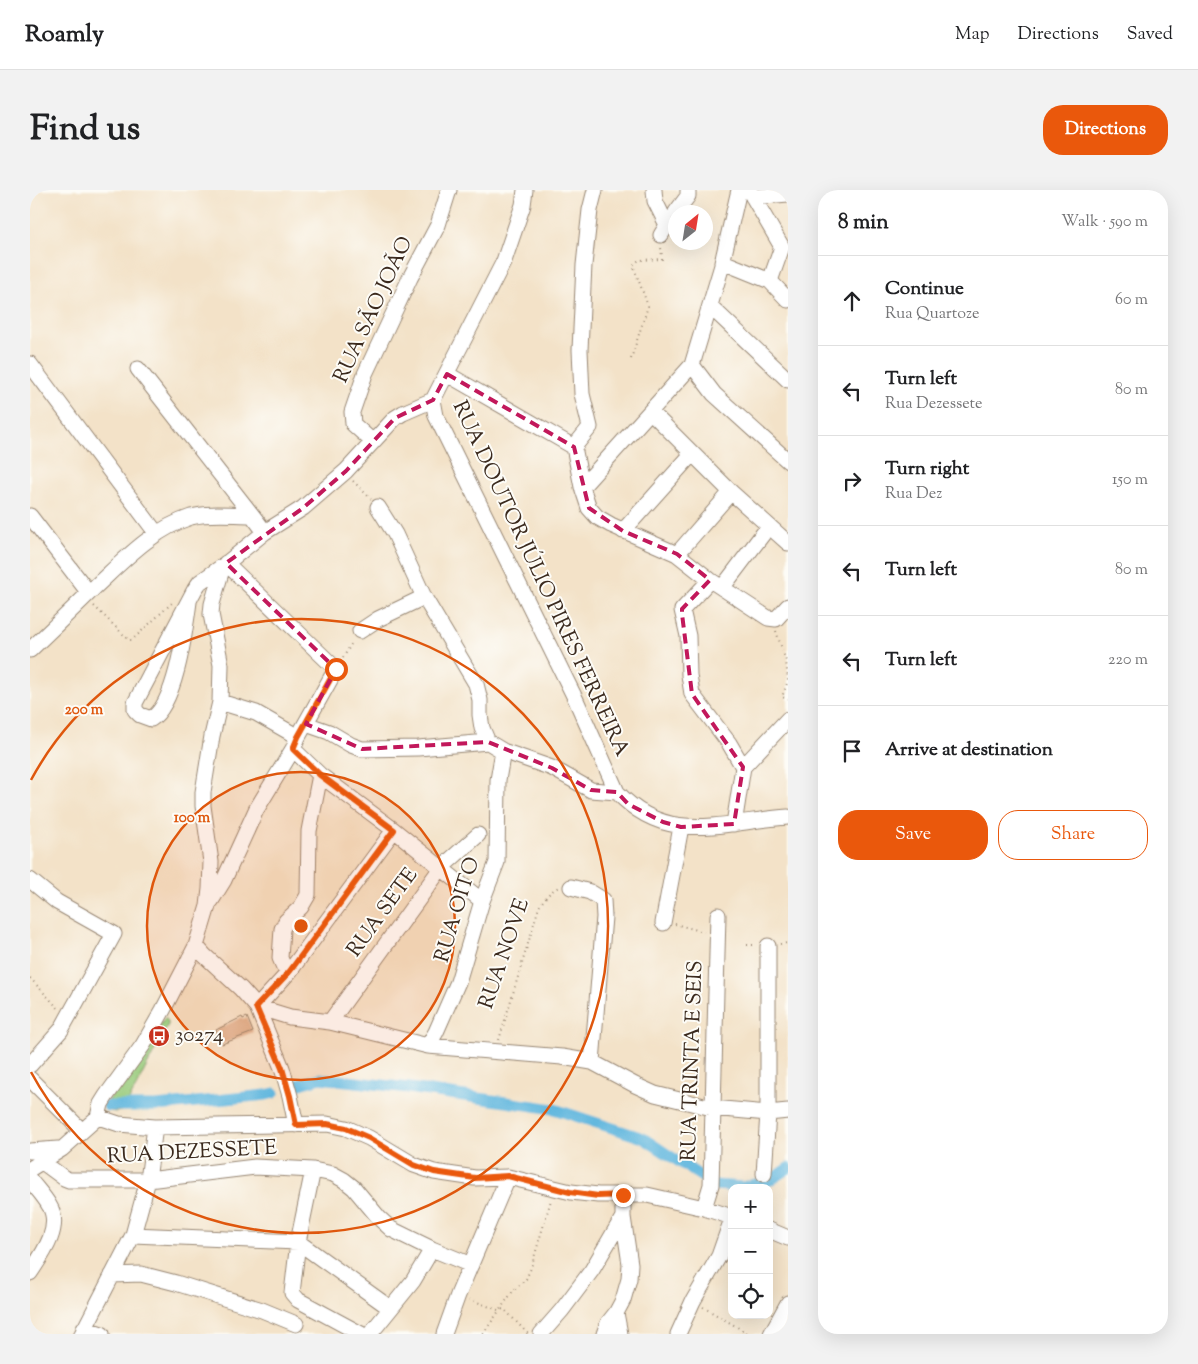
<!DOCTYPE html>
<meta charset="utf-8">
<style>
body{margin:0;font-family:"Sorts Mill Goudy",serif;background:#f2f2f2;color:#202124}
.controls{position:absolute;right:15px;bottom:15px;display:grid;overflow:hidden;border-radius:10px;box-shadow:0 5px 20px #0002}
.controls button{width:45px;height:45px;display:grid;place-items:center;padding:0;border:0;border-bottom:1px solid #e0e0e0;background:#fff;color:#202124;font:25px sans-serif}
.compass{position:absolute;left:638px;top:15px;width:45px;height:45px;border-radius:50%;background:#fff;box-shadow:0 5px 20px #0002;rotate:30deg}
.stop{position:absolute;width:15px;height:15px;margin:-11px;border:4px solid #ea580c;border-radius:50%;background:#fff}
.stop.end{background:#ea580c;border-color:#fff;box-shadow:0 1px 5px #0008}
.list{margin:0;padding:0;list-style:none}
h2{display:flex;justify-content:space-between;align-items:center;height:65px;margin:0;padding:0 20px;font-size:21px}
h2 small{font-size:16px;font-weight:400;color:#757577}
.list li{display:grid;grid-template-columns:32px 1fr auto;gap:15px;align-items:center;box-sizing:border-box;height:90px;padding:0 20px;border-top:1px solid #e0e0e0}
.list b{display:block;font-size:19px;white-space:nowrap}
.list p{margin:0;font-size:16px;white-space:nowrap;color:#757577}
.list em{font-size:16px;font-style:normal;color:#757577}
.actions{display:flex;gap:10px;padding:15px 20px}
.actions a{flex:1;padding:11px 0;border:1px solid #ea580c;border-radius:20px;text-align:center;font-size:18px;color:#ea580c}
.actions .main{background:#ea580c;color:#fff}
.icon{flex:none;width:28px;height:28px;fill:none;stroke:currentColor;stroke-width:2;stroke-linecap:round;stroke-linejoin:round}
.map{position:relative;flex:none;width:758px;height:1144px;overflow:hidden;border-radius:20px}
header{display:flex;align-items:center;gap:30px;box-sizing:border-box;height:70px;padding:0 25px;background:#fff;border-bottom:1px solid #e0e0e0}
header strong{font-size:24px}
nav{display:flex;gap:28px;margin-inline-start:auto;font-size:18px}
.intro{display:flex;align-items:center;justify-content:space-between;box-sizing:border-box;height:120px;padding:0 30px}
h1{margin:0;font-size:35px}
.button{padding:12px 22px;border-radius:20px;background:#ea580c;color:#fff;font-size:18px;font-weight:700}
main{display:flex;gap:30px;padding:0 30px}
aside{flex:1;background:#fff;border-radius:20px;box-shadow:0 5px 20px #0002}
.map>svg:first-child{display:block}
.green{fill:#98ca7a;stroke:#6a7a4c}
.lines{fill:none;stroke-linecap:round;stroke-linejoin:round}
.canal{stroke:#62b7de;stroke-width:11}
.building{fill:#d8a580}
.minor-casing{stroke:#978673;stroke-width:17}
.path{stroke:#978673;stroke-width:2;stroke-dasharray:1 4;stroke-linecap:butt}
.minor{stroke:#fff;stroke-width:15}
.route{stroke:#ea580c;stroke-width:6}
.marked{fill:none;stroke:#c2185b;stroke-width:4;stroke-dasharray:10 6;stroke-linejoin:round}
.ring{fill:none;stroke:#df570d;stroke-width:2.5}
.labels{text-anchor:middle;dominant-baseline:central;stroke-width:4;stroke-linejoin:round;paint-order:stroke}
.street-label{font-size:21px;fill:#3b2a1e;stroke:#fdfcf7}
.poi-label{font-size:21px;fill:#3b2a1e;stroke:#fdfcf7;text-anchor:start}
.centre{fill:#df570d;stroke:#fdfcf7;stroke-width:2.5}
.ring-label{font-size:15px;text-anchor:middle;font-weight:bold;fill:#df570d;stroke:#fdfcf7;stroke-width:4;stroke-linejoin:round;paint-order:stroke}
</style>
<header>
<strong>Roamly</strong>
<nav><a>Map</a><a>Directions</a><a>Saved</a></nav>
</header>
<div class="intro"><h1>Find us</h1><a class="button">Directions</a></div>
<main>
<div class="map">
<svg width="758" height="1144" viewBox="0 0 758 1144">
<rect width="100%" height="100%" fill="#fdfcf7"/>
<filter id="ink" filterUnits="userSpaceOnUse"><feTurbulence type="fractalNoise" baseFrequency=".02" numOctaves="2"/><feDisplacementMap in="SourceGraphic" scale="10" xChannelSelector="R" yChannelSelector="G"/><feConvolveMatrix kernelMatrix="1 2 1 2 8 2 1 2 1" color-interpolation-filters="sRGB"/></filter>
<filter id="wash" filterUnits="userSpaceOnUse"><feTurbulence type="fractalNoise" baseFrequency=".0096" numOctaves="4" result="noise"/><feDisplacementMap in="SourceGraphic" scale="20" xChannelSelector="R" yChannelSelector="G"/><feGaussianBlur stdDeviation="1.12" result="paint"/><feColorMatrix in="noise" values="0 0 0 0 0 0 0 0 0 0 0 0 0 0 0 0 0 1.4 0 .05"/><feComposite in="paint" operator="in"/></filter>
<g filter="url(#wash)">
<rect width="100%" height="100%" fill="#f3e2c8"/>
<path class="green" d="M135 828 138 831V835L94 920 86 922 80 921 76 914Z"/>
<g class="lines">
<path class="canal" d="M267 895 290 888 379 898 524 919 613 948 684 995 713 997 741 990 758 978
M78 916H126L236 905 244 903"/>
</g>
<g id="blocks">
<path class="building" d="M212 827 213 829 217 827 223 842 192 854 186 840Z"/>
</g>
</g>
<g filter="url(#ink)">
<use href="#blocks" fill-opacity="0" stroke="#978673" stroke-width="1"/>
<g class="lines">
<g class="minor-casing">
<path id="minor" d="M495 0 493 15 474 71 403 210 406 226 546 510 587 602C638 657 695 631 758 627
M624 0 625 11 637 35 631 45
M719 0 752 57 740 91
M723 7 758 4
M646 22 658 6V0
M692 73 709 0
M680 116 758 190
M0 174 127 344
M662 175 684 204 758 271
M108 179 222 325
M417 184 544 257
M403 210 373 223 365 228 316 281 273 318 235 342 193 376 182 414 181 424 191 475 190 512 182 546 173 602V616L181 672 180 699 178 716 166 756 133 820 113 855 76 906 71 914 68 927 89 934 125 937 297 934 316 938 339 948 384 975 404 982 445 988 478 987 541 1002 568 1005H617L674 1018 702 1027
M621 222 701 302 758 353
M343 252 323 234 322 222 335 184 380 88 408 35 419 0
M544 257 552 297 559 318 567 327 581 335 647 364 680 390 738 428 746 429 758 416
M544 257 560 237 552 204 550 160 554 75 560 20 565 0
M552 297 662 175 693 72 740 91 758 110
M348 317 365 344 394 407 446 494 450 510V525L452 538 458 552 473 561 522 578 561 600 587 602
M0 326 59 403
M593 341 662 264
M647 364 701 302
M680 390 652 420 658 446 659 485 662 504 699 553 713 577
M692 398 739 336
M159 412C155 440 146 514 121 529L110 525 105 520V513L165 399 170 392 193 376
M330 441 348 429 394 407
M0 460C22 439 44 418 66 396 94 370 123 339 161 327 179 322 203 325 222 325L235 342
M190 512 226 523 268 547
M276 534 299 542 321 555 332 559 388 558 458 552
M263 559 290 585 364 640 452 711
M704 634 713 577 758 529
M0 690 27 712 84 744 31 840 0 875
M541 697 560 702 573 710 574 727 562 872
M181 711 194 690 226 620 263 559 268 547 306 479 196 373
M633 733 651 637
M166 756 174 765 211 799 227 817 260 827 300 832 398 856 532 867 562 872 605 895 625 904 682 918 738 923 758 921
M260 781 253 775 250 768 252 739 256 731 271 717 278 705 279 641 290 585
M300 832 411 678 448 645
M398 856 406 842 428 792 452 711 467 672 468 590 473 561
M0 889 51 940
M266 935 260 906 252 878 227 817 260 781 364 640
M0 961 28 959
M11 971 34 988 39 990H118L225 977 283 980 303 984 314 990 324 998 349 1028 361 1039 402 1059 441 1075
M0 979 32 959 68 927
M283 980 268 1052 262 1103 268 1110 331 1144
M734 984 738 923V756
M0 990C6 998 14 1006 19 1015 33 1037 12 1065 0 1083
M674 1018 681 995 688 725
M739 1040 758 1048
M103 1045 268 1052 360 1118
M82 1085 111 1084 146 1093 232 1120 266 1134
M586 1123 590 1144
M54 1138 72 1144
M52 1144 103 1045 118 990 125 937
M340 1144 383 1091 402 1059
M414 1144 428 1105 478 987
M511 1144 532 1120 562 1080 593 1027
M574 1144 578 1133 586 1123 593 1110 599 1089 600 1074 593 1027V1005
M648 1144 663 1111 689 1066 702 1029
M741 1144 758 1113"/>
</g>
<path class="path" d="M601 169 618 116 603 75 609 70 632 69 631 57
M323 291 341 309
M64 416 99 450H102L143 412
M746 441 756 471 758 491 752 507 758 509
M313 468 323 451
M645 734 674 742
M750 754 758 753
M717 755H726
M0 788 29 819
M469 850 509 717C514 709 520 701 529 697
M439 1109 468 1120 474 1119 498 1144
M673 1117 719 1144
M453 1144 483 1101 496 1089 501 1078 521 1010"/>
<use href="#minor" class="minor"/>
</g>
</g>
<g class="lines" filter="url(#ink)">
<path class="route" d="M306 479 268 547 263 559 290 585 364 640 260 781 226 817 252 878 260 906 266 935 297 934 316 938 339 948 384 975 404 982 445 988 478 986 540 1002 568 1006 593 1005"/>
</g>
<path class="marked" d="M417 184 544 257 559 318 593 341 647 364 680 390 652 419V424L662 504 713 577 704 634 651 637 633 632 598 614 587 602 561 600 522 578 458 552 332 559 276 534 306 479 196 373 273 318 316 281 365 228 403 210Z"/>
<circle cx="271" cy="736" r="154" fill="#df570d" fill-opacity=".12"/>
<g class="ring">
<circle cx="271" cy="736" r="154"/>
<path d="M1 590A307 307 0 1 1 1 882"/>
</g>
<defs>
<g id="bus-disc" transform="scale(1.125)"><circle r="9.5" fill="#c8321e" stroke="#fdfcf7"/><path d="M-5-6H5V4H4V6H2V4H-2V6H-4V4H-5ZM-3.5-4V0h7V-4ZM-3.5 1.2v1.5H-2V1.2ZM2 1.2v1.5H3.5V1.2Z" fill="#fff"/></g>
</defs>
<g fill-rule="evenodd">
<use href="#bus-disc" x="129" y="846"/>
</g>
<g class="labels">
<g class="street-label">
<text transform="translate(344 120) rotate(-65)">RUA SÃO JOÃO</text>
<text transform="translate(510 389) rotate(65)">RUA DOUTOR JÚLIO PIRES FERREIRA</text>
<text transform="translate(428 720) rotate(-73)">RUA OITO</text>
<text transform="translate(353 723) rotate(-54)">RUA SETE</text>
<text transform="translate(475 764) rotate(-71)">RUA NOVE</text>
<text transform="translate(663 871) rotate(-88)">RUA TRINTA E SEIS</text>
<text transform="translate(162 963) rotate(-3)">RUA DEZESSETE</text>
</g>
<g class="poi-label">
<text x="145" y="846">30274</text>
</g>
</g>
<circle cx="271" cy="736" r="8" class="centre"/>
<g class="ring-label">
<text x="54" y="524">200 m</text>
<text x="162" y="632">100 m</text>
</g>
</svg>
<div class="controls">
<button>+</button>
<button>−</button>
<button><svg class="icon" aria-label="locate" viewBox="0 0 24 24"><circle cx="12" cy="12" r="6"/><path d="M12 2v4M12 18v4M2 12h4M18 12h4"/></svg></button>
</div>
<svg class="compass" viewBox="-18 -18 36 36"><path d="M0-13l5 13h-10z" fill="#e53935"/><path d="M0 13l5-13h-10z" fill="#757577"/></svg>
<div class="stop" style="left:306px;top:479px"></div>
<div class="stop end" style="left:593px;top:1005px"></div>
</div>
<aside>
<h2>8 min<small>Walk · 590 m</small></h2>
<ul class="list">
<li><svg class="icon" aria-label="ahead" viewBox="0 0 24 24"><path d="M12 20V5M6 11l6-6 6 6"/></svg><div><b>Continue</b><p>Rua Quartoze</p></div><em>60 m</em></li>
<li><svg class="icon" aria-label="left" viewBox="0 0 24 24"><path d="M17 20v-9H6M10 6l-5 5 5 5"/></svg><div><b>Turn left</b><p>Rua Dezessete</p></div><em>80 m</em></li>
<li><svg class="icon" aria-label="right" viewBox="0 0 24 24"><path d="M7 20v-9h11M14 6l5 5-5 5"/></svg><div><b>Turn right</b><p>Rua Dez</p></div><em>150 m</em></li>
<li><svg class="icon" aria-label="left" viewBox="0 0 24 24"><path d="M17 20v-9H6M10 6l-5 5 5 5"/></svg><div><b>Turn left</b></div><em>80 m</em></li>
<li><svg class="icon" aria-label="left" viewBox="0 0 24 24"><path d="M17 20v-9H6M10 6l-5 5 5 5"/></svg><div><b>Turn left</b></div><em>220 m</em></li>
<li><svg class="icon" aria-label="arrive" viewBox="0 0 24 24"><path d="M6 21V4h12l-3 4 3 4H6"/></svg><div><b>Arrive at destination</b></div></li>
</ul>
<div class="actions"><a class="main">Save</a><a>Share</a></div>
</aside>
</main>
